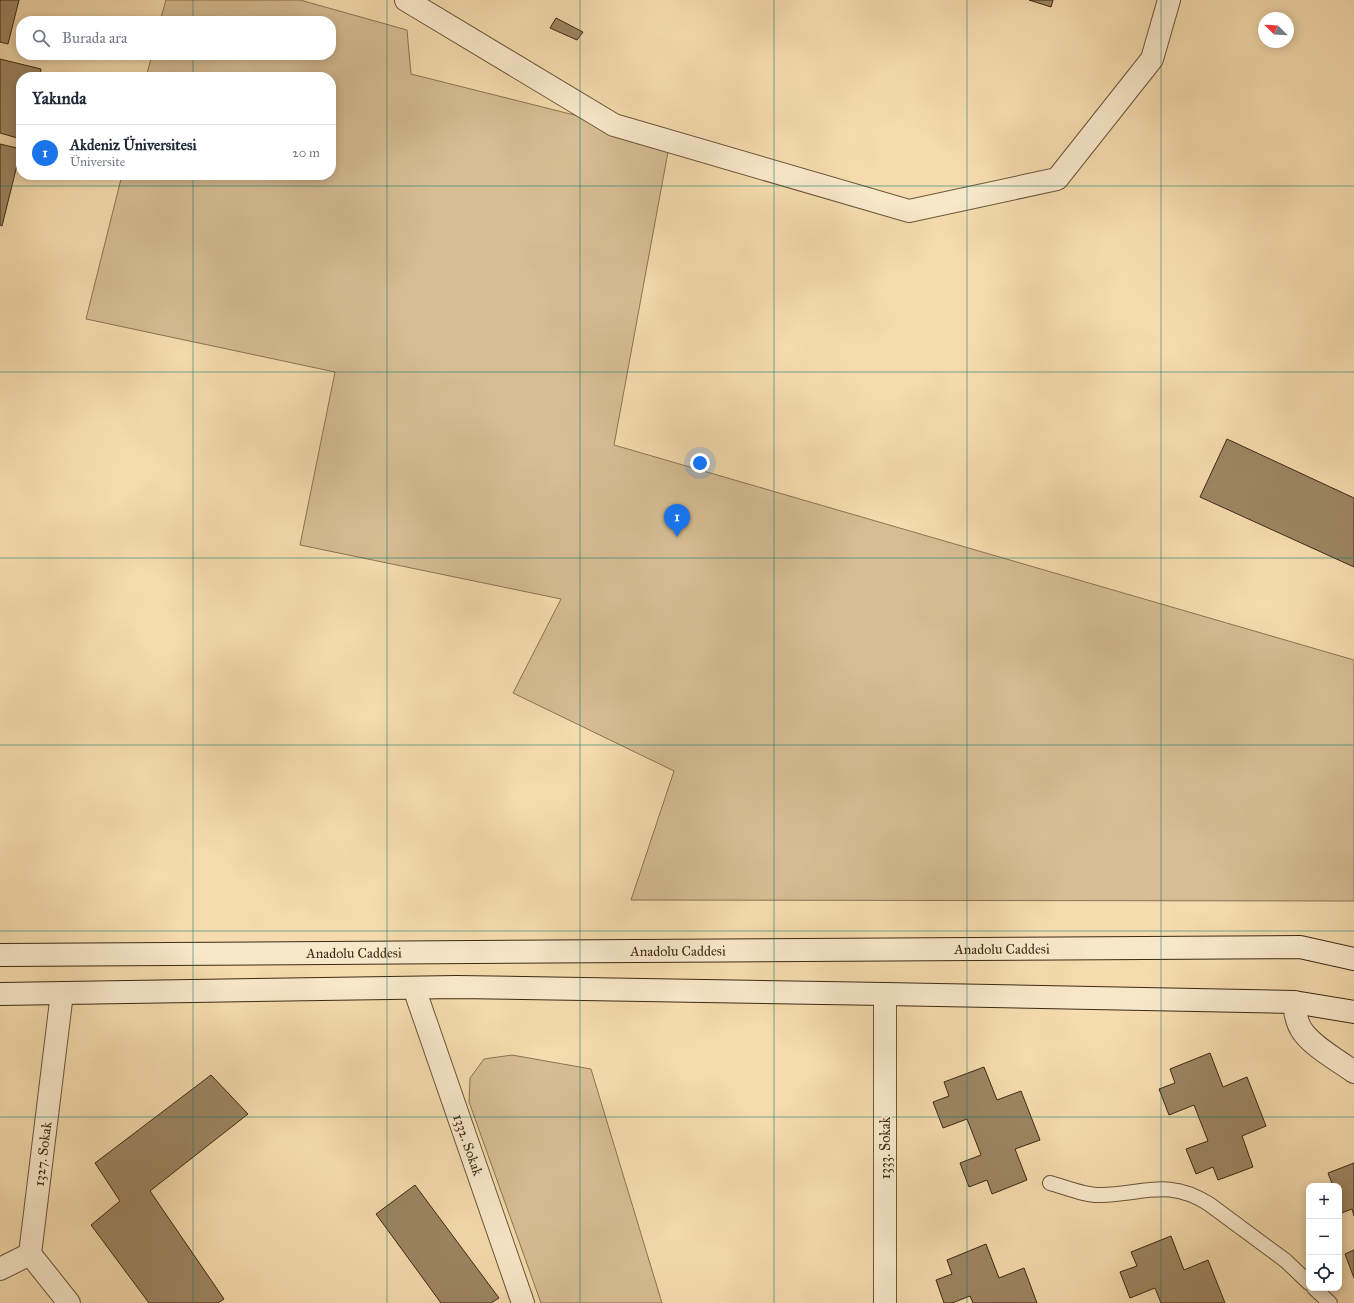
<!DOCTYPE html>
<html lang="tr">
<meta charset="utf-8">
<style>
body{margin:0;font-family:"IM FELL Great Primer",serif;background:#f6f6f7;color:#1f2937}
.controls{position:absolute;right:12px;bottom:12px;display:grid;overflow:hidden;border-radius:8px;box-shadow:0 2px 10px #0003}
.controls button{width:36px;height:36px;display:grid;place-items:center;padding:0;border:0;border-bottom:1px solid #e0e1e3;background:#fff;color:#1f2937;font:20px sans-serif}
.compass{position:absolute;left:1258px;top:12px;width:36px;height:36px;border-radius:50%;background:#fff;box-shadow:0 2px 10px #0003;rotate:294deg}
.you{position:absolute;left:700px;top:463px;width:14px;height:14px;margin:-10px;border:3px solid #fff;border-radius:50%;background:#1a73e8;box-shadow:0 0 0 6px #1a73e833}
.badge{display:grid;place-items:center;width:26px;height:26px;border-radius:50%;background:#1a73e8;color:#fff;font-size:13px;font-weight:700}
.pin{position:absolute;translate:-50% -33px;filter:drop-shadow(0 1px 2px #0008)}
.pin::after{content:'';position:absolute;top:21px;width:14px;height:12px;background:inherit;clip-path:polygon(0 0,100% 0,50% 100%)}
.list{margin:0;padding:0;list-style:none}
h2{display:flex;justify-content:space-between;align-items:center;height:52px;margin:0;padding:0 16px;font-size:17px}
h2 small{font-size:13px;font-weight:400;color:#747a83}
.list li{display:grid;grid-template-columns:26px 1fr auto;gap:12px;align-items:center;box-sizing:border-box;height:56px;padding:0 16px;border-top:1px solid #e0e1e3}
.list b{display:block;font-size:15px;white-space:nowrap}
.list p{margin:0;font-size:13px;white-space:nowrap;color:#747a83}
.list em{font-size:13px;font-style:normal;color:#747a83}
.icon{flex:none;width:22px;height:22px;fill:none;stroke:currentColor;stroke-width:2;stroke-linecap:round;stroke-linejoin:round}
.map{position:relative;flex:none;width:1354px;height:1303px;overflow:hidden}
.search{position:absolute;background:#fff;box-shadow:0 2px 10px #0003;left:16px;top:16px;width:320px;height:44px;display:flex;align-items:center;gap:10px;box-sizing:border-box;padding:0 14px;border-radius:16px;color:#747a83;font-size:15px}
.panel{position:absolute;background:#fff;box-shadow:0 2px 10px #0003;left:16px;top:72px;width:320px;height:108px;border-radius:16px}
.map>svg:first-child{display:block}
.green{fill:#d6bd93;stroke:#8a7453}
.building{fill:#9d8663;stroke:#3d2a13}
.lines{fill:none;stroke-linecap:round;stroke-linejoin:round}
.lane-casing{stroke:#6b563a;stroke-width:16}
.street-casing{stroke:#6b563a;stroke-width:24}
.secondary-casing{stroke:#3d2a13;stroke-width:24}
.lane{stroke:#f8e8ca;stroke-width:14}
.street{stroke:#f8e8ca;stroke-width:22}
.secondary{stroke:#f8e8ca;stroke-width:22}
.grid{fill:none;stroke:#0f766e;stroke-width:1;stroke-opacity:0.55}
.labels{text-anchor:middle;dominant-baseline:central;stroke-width:3.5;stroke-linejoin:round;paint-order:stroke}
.street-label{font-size:14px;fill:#3d2a13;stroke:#f8e8ca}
</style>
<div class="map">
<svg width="1354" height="1303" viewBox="0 0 1354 1303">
<rect width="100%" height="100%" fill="#f5dbad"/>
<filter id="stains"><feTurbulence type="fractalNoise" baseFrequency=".005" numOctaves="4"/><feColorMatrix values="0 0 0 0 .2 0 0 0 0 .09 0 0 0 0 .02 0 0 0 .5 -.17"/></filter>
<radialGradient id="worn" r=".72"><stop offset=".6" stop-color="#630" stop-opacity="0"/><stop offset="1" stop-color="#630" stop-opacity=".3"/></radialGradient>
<path class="green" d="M166 0H300L407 30 411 74 614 125 670 141 614 445 1354 660V901L631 900 674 771 513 693 561 599 300 545 335 372 86 319 122 175H331V77H146L152 55H331V21H160Z
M512 1055 591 1069 662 1303H541L469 1102 470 1078 484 1059Z"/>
<path class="building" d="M0 0H19L8 44 0 42Z
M1029 0H1053L1051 7Z
M556 18 583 32 577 40 550 28Z
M0 59 41 69 40 77H21V139L0 133Z
M0 144 21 149 2 226 0 225Z
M1227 439 1354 498V567L1200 497Z
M1210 1053 1223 1087 1247 1077 1266 1126 1242 1136 1253 1167 1218 1180 1213 1167 1196 1174 1186 1149 1208 1141 1194 1105 1169 1115 1159 1089 1175 1083 1170 1069Z
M984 1067 997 1100 1021 1091 1040 1140 1015 1149 1027 1180 992 1194 987 1180 969 1187 960 1163 981 1155 967 1119 943 1128 933 1102 949 1096 944 1082Z
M211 1075 248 1114 150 1191 224 1299 218 1303H149L91 1225 120 1201 95 1163Z
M1354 1163V1216L1352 1209 1339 1214V1186H1333L1328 1173Z
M415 1185 499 1298 491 1303H441L376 1214Z
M1171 1236 1184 1270 1208 1260 1225 1303H1161L1155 1288 1130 1298 1120 1272 1137 1266 1131 1252Z
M986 1244 999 1278 1024 1268 1037 1303H973L970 1296 952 1303H944L936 1280 952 1274 947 1260Z
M1354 1250V1278L1345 1254Z"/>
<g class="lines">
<g class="lane-casing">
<path id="lane" d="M1050 1183C1065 1187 1086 1196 1101 1195 1144 1194 1168 1178 1209 1204L1286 1261 1309 1283
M1314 1288 1330 1303"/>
</g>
<g class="street-casing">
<g id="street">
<path d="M406 0 614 125 909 211 1057 179 1152 59 1169 0"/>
<path id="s1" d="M414 988 523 1303"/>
<path d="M62 993 30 1254 69 1303"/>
<path d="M885 994V1303"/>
<path d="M1294 1002C1295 1011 1296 1021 1301 1029 1310 1045 1339 1061 1354 1072"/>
<path d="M0 1269 30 1254"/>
</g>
</g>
<g class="secondary-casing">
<g id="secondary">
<path id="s2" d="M0 955 1300 947 1354 959"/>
<path d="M0 994 457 987 885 994 1294 1002 1354 1012"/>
</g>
</g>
<use href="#lane" class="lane"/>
<use href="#street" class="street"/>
<use href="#secondary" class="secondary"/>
</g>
<path class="grid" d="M193 0V21M387 0V1303M580 0V1303M774 0V1303M967 0V1303M1161 0V1303M193 55V77M193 175V1303M0 186H1354M0 372H1354M0 558H1354M0 745H1354M0 931H1354M0 1117H1354"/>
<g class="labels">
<g class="street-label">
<text stroke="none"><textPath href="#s2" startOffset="1002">Anadolu Caddesi</textPath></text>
<text stroke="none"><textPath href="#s2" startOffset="678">Anadolu Caddesi</textPath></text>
<text stroke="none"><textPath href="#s2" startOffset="354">Anadolu Caddesi</textPath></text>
<text stroke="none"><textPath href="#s1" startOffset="166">1332. Sokak</textPath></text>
<text transform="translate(885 1148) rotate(-90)">1333. Sokak</text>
<text transform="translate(43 1154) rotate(-83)">1327. Sokak</text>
</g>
</g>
<rect width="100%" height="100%" filter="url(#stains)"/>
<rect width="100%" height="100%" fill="url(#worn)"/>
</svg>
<div class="controls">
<button>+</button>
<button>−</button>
<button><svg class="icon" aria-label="locate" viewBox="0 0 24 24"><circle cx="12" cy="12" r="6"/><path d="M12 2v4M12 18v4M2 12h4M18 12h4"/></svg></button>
</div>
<svg class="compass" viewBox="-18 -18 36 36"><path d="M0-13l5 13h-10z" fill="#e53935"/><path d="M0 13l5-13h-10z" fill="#747a83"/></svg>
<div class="you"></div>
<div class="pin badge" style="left:677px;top:537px">1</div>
<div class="search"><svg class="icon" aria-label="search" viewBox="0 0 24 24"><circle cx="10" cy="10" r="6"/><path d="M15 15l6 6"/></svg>Burada ara</div>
<section class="panel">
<h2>Yakında<small></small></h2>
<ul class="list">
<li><span class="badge">1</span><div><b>Akdeniz Üniversitesi</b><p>Üniversite</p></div><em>20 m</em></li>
</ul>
</section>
</div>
